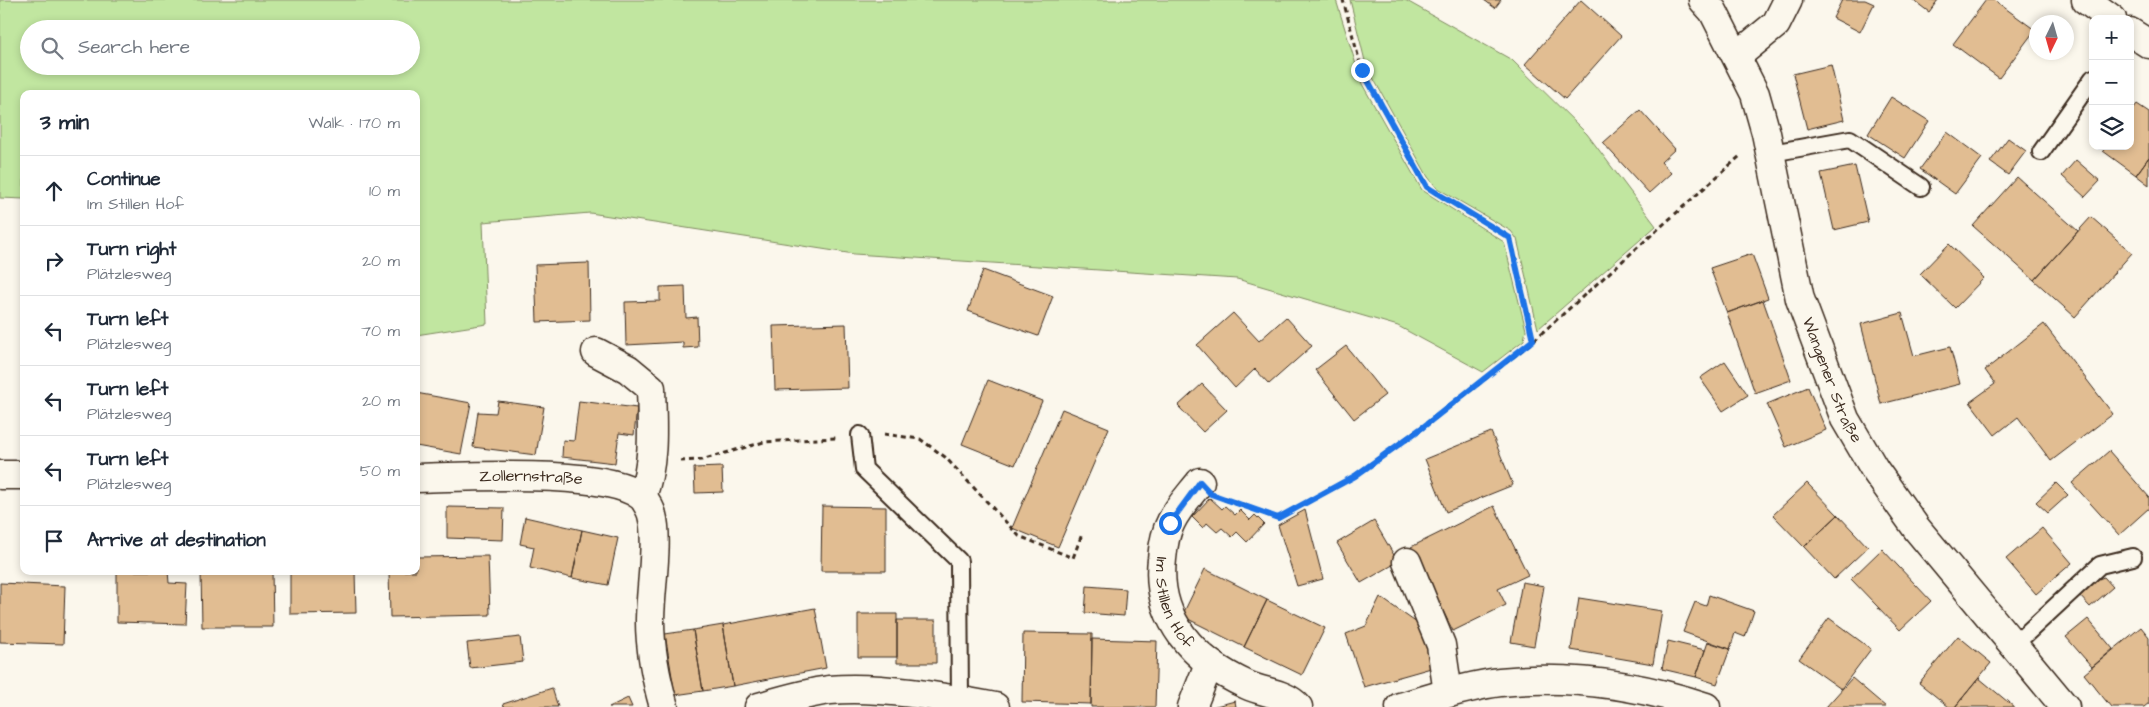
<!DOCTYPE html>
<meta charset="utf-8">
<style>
body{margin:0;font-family:"Architects Daughter",sans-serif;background:#f2f2f3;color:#1f2937}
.controls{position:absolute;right:15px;top:15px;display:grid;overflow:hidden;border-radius:10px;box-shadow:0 2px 8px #0003}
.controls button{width:45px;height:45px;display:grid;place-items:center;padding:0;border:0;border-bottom:1px solid #e0e1e3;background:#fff;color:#1f2937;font:25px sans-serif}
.compass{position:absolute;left:2029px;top:15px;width:45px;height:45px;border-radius:50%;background:#fff;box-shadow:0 2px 8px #0003;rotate:185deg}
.stop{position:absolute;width:15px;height:15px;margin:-11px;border:4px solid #1a73e8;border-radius:50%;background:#fff}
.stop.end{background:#1a73e8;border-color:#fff;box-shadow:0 1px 5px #0008}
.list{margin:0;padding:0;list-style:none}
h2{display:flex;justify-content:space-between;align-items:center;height:65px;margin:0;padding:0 20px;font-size:21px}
h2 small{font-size:16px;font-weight:400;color:#747a83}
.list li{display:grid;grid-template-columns:32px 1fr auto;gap:15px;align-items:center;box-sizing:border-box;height:70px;padding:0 20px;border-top:1px solid #e0e1e3}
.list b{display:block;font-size:19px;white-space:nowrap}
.list p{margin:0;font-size:16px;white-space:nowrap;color:#747a83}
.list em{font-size:16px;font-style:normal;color:#747a83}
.icon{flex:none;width:28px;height:28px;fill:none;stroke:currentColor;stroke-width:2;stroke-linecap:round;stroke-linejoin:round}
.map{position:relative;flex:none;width:2149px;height:707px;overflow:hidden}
.search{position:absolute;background:#fff;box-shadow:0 2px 8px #0003;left:20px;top:20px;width:400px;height:55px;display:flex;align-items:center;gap:12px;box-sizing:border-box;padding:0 18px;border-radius:28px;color:#747a83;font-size:19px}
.panel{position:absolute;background:#fff;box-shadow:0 2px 8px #0003;left:20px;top:90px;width:400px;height:485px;border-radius:10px}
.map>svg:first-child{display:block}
.green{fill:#c1e6a0;stroke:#7e885f;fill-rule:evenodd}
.building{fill:#e1bd92;stroke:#3b2a1e}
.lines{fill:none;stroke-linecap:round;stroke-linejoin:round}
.lane-casing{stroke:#3b2a1e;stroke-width:20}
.street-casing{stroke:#3b2a1e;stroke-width:31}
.secondary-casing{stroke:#3b2a1e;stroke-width:31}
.path{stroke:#3b2a1e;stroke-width:3;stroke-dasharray:5 4;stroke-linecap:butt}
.lane{stroke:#fbf7ec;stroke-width:16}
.street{stroke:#fbf7ec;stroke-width:28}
.secondary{stroke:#fbf7ec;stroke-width:28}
.route{stroke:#1a73e8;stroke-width:6}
.labels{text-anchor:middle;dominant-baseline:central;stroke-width:4;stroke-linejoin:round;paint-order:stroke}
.street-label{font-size:16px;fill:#3b2a1e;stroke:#fbf7ec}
</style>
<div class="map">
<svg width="2149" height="707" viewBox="0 0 2149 707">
<rect width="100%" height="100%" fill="#fbf7ec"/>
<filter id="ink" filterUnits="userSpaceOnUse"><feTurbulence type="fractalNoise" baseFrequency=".02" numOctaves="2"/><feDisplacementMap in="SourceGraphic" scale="10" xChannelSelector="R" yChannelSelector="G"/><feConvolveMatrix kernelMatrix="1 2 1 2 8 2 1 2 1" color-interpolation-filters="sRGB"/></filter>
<g filter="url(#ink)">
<path class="green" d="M0 0H1336L1362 84 1422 190 1504 242 1526 330 1524 340 1483 372 1398 326 1237 279 854 254 590 213 483 222 487 324 416 335V94H24V199L0 198ZM29 29H411V66H29Z
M1350 0H1405L1512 60 1587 134 1656 226 1538 329 1517 239 1511 231 1437 188 1428 177 1366 65Z"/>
<path class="building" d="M1484 0H1501L1495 8Z
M1581 0 1621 36 1565 99 1525 64Z
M1842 0H1865L1874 4 1860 32 1833 18Z
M1913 0H1938L1929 12Z
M1986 0H1994L2035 30 1999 78 1953 44Z
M1831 65 1844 120 1807 129 1793 74Z
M1891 97 1929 121 1905 158 1868 134Z
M2137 104 2149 112V157L2136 175 2103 151 2106 146H2130V113Z
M1640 110 1675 149 1661 162 1671 173 1649 193 1603 143Z
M1947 132 1982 158 1955 194 1920 169Z
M2008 138 2026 151 2008 175 1990 162Z
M2149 157V185L2136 175Z
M2076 160 2100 181 2085 197 2062 176Z
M1855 166 1868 222 1834 230 1821 173Z
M2017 177 2078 231 2034 280 1973 226Z
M2091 217 2132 253 2075 317 2034 280Z
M1949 244 1984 278 1955 308 1920 274Z
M1752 254 1768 298 1727 313 1710 268Z
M589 263 590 320 537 322 535 265Z
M983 270 1053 296 1038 336 968 311Z
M685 286 686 318 697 317 698 347 683 348V342L626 345 625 302 660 301V287Z
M1763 300 1791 380 1755 393 1727 313Z
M1233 313 1259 341 1286 317 1312 346 1269 384 1255 369 1235 388 1197 345Z
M1902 313 1914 356 1950 347 1960 384 1881 404 1861 324Z
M846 324 848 388 775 390 773 326Z
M2044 324 2113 414 2051 461 2018 417 1995 435 1970 402 1995 384 1985 370Z
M1346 346 1385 395 1354 419 1315 370Z
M1725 361 1748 395 1723 411 1700 378Z
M988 380 1042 401 1015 465 962 444Z
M1202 384 1227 410 1203 432 1178 406Z
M1808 387 1826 430 1786 447 1767 404Z
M416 393 471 403 461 454 416 446Z
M498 401 544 407 536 455 473 447 478 412 496 413Z
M579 401 637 408 634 435 619 433 615 463 562 457 563 440 574 441Z
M1062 409 1109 428 1058 547 1012 528Z
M1491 432 1513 485 1446 512 1425 459Z
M2109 451 2149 497V508L2119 535 2072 483Z
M722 467 723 492 695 493 694 468Z
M1807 483 1838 515 1804 547 1773 515Z
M2056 483 2068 495 2048 513 2036 502Z
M1210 498 1222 509 1225 506 1235 515 1240 510 1250 520 1255 515 1264 524 1247 542 1237 532 1232 537 1222 528 1217 532 1207 523 1203 528 1192 517Z
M822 506 886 507V571H821Z
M1494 506 1528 575 1498 589 1506 605 1453 631 1411 547Z
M447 507 504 508 503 540 447 538Z
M1305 510 1323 579 1297 586 1278 525Z
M1838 515 1868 547 1834 579 1804 547Z
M525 517 582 530 572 578 530 568 534 547 520 544Z
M1374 521 1398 562 1361 583 1337 543Z
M2042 528 2072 563 2036 594 2006 559Z
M582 530 618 538 608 585 572 578Z
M1882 549 1931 601 1900 630 1851 579Z
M488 556 490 615 390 617 389 571H416V557Z
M1205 569 1267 600 1244 647 1182 616Z
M117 571H168L169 583 187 584 185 624 117 622Z
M201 571H272L273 627H202Z
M290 571H355L356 613 290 614Z
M2104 577 2113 587 2090 607 2078 594 2093 581Z
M1522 582 1544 586 1534 646 1511 642Z
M0 583 65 586 63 644 0 642Z
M1087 586 1126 589 1124 616 1085 613Z
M1709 595 1754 611 1745 637 1735 633 1730 649 1683 632 1695 602 1706 606Z
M1380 597 1424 628 1431 668 1364 687 1346 634 1366 626Z
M1579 598 1662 611 1653 664 1571 650Z
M1267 600 1325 628 1302 675 1244 647Z
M815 608 826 668 733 686 723 625Z
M858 614H897V657H858Z
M1829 618 1871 649 1841 689 1799 659Z
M2088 619 2113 649 2092 667 2066 637Z
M897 620H936V663H897Z
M723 625 733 686 703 691 693 630Z
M2141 627 2149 637V703L2144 707H2111L2084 674Z
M693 630 703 691 675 695 665 634Z
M1023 633 1092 634 1091 704 1022 702Z
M1958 636 1991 663 1955 707H1949L1919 683Z
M520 637 523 662 470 668 467 643Z
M1092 639 1157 641 1155 707H1091Z
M1668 641 1705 650 1696 677 1662 669Z
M1708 642 1730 649 1717 684 1696 677Z
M1852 678 1886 707H1826Z
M1979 678 2014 707H1955Z
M552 688 558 707H504L503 704Z
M628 698 632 707H609Z
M1235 701 1236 707H1212Z"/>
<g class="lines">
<g class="lane-casing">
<path id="lane" d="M2041 152 2093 78
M1771 153 1850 139 1921 187
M860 435 864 469 959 561 960 701
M2014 645 2100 565 2133 557"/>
</g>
<g class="street-casing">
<g id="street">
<path d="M2086 0 2112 19"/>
<path d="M2130 32 2149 44"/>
<path d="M1737 56 1776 24 1788 0"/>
<path d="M596 352 628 369 651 388C652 424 655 463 642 496"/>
<path d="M0 475H24"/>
<path id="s1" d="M416 478C464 477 606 468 641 496 645 499 651 510 652 515 659 540 650 592 650 621 650 650 656 679 664 707"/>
<path id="s2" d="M1200 482C1190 495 1178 507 1171 522 1165 533 1163 547 1162 559 1155 619 1194 661 1247 685 1264 693 1286 693 1298 707"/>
<path d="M1407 562 1441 645 1448 693"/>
<path d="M759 707C783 700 806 693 830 690 878 685 947 698 995 707"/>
<path d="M1192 707 1209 664"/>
<path d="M1400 707C1433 698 1466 686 1500 682 1569 675 1640 685 1706 707"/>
</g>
</g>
<g class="secondary-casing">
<g id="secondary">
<path id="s3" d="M1703 0 1713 11 1755 94 1766 133 1800 299 1845 419 1875 470 1917 529 2065 707"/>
</g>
</g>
<path class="path" d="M1534 340 1740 156
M884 434 920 439 945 457 1019 536 1073 558 1082 534
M680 461 701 460 764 442 836 438
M1224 499 1278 518 1355 476 1423 427 1533 341 1510 238 1427 187 1362 70 1343 0"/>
<use href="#lane" class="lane"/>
<use href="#street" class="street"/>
<use href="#secondary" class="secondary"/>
</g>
</g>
<g class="lines" filter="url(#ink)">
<path class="route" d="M1170 523 1200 482 1211 494 1278 518 1355 476 1423 427 1533 340 1510 238 1427 187 1362 70"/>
</g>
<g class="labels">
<g class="street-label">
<text stroke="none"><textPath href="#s3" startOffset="405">Wangener Straße</textPath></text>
<text stroke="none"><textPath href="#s1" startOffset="115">Zollernstraße</textPath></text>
<text stroke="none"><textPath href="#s2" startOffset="134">Im Stillen Hof</textPath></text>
</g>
</g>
</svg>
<div class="controls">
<button>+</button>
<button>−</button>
<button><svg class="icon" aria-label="layers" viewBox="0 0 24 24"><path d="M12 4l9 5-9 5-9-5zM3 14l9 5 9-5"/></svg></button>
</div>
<svg class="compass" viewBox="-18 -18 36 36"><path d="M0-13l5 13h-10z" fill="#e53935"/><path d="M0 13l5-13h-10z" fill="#747a83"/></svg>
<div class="stop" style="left:1170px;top:523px"></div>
<div class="stop end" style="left:1362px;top:70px"></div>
<div class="search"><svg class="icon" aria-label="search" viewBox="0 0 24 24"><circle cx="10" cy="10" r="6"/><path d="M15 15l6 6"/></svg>Search here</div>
<section class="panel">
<h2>3 min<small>Walk · 170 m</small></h2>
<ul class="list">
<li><svg class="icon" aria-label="ahead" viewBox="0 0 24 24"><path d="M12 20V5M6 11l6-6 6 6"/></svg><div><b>Continue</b><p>Im Stillen Hof</p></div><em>10 m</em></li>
<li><svg class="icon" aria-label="right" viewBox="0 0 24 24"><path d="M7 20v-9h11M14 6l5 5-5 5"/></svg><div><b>Turn right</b><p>Plätzlesweg</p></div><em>20 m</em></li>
<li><svg class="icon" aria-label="left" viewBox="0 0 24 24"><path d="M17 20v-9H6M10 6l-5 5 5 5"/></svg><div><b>Turn left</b><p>Plätzlesweg</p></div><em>70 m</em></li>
<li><svg class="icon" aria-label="left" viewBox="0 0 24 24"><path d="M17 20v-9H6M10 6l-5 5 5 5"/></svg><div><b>Turn left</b><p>Plätzlesweg</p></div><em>20 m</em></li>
<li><svg class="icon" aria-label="left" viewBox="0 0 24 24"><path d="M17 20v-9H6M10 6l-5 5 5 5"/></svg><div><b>Turn left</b><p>Plätzlesweg</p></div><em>50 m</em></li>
<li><svg class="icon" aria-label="arrive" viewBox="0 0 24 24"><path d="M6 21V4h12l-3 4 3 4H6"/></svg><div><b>Arrive at destination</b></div></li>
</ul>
</section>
</div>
